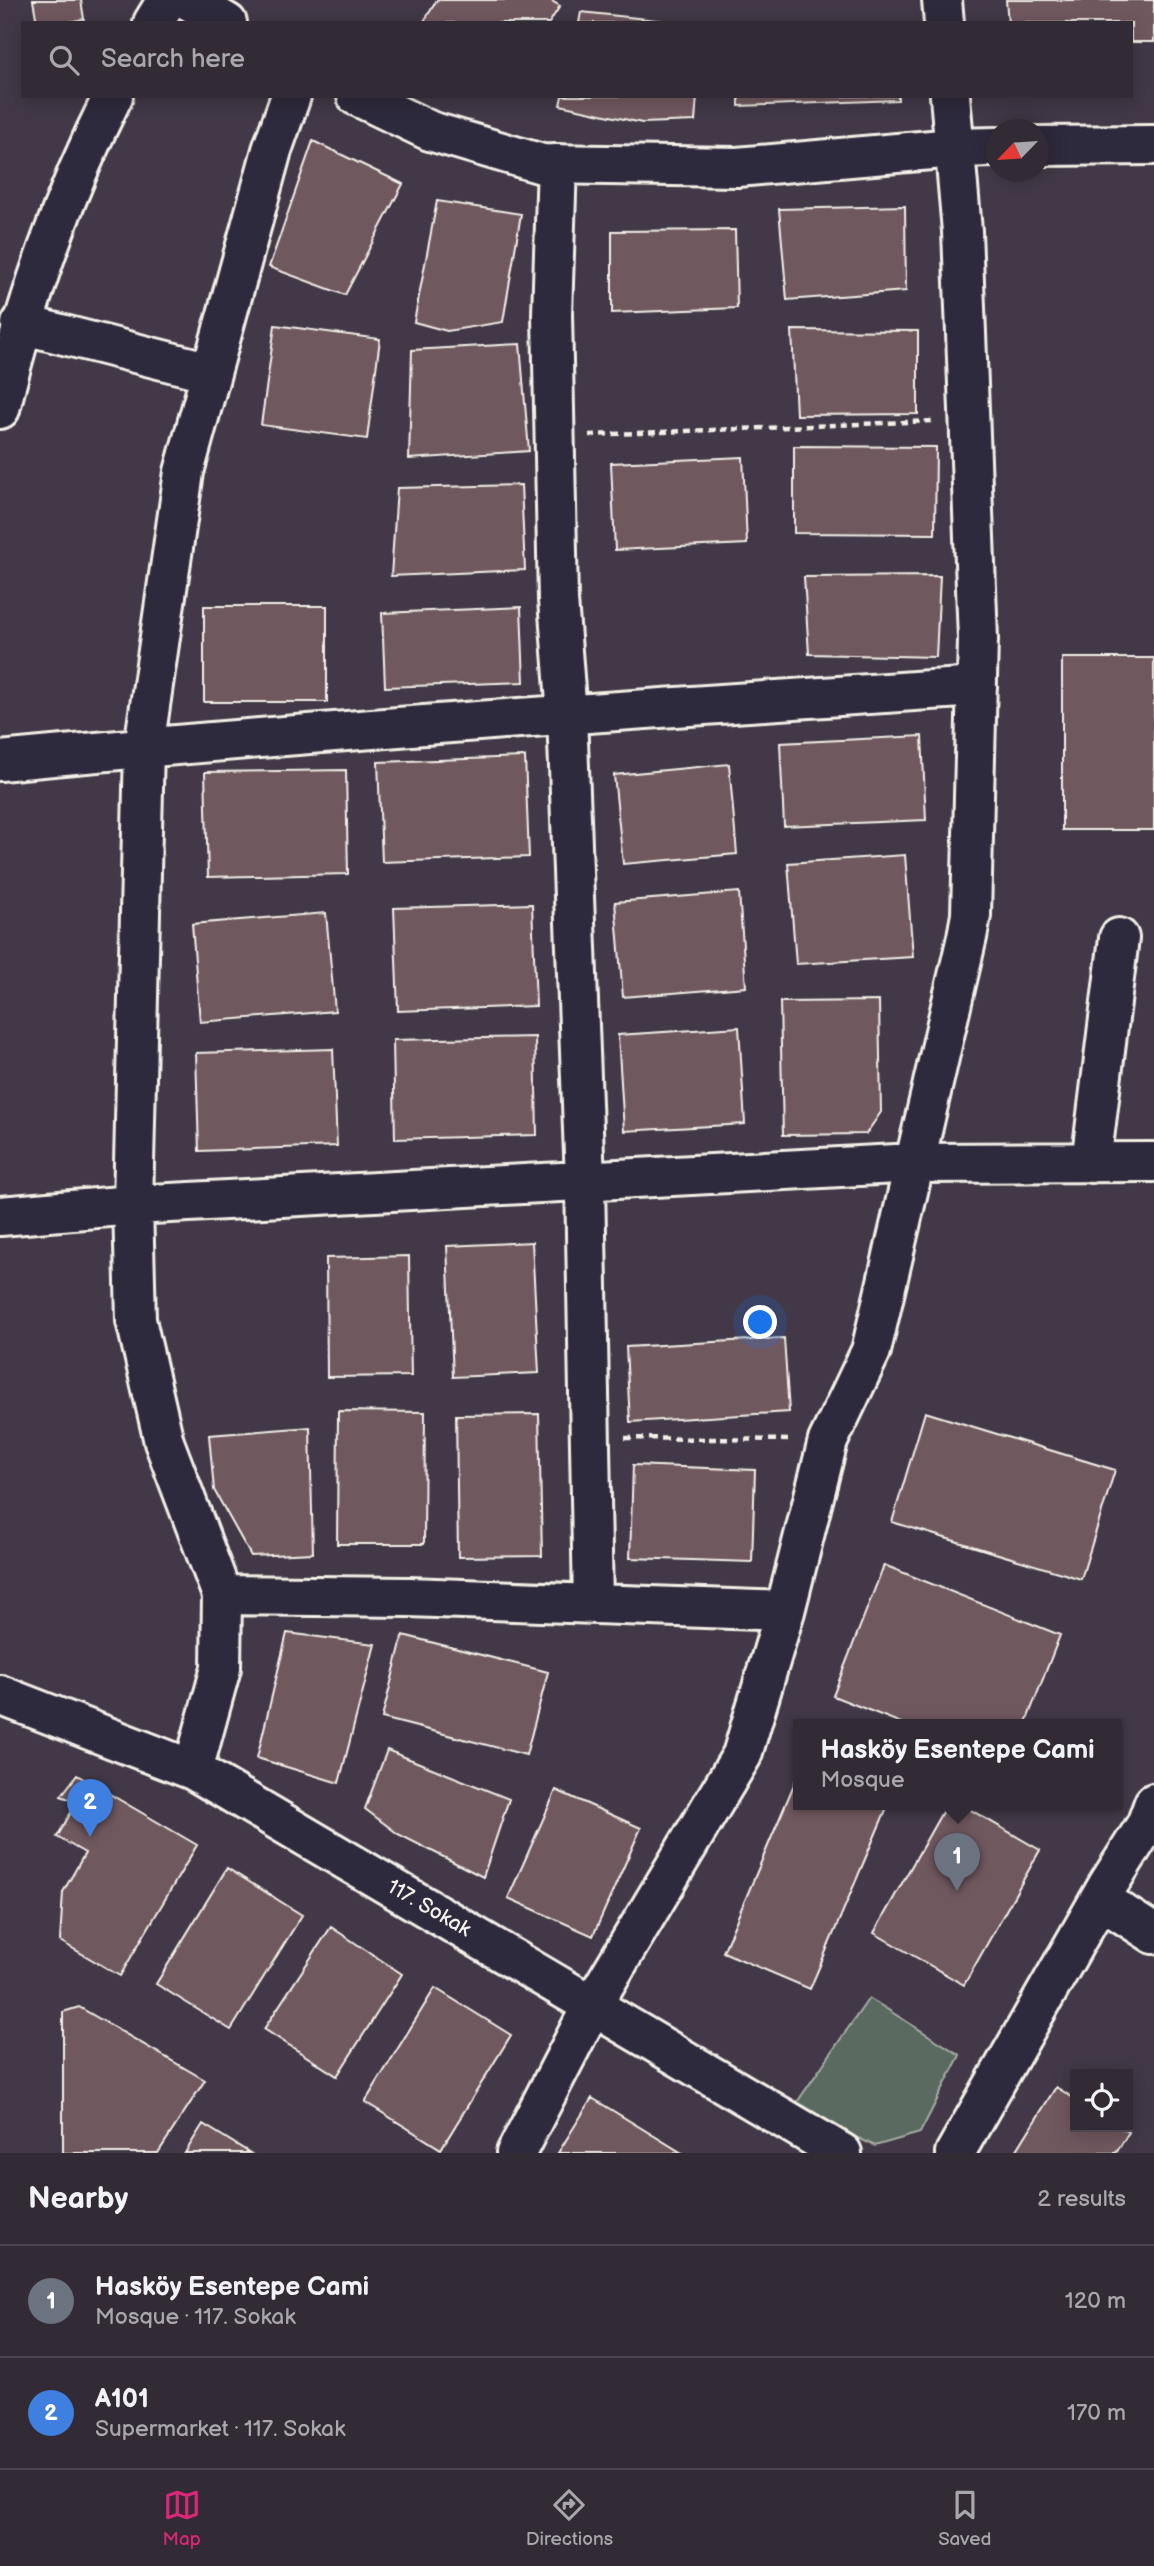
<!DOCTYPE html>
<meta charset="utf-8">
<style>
body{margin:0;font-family:"Balsamiq Sans",sans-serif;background:#3d3641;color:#f1f3f6}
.controls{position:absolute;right:21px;bottom:21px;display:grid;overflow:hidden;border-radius:0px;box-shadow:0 4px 18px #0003}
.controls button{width:63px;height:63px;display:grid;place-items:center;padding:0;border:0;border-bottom:2px solid #4d4650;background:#322a35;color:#f1f3f6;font:35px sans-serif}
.compass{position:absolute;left:986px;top:119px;width:63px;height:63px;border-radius:50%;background:#322a35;box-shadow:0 4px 18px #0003;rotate:245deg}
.you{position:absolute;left:761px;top:1323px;width:24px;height:24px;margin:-18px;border:5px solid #fff;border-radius:50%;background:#1a73e8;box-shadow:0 0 0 10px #1a73e833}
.badge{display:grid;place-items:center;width:46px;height:46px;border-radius:50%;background:#db2777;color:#fff;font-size:23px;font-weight:700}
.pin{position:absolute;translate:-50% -58px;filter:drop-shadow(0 2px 4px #0008)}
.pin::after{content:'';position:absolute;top:37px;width:24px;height:21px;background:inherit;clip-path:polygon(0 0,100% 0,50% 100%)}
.popup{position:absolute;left:793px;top:1719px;width:329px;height:91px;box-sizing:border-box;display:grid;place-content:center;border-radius:0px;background:#322a35;filter:drop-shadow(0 2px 5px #0005);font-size:23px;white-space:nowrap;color:#a8a7ad}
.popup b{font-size:26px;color:#f1f3f6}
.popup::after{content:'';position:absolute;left:50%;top:100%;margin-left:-14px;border:14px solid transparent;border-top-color:#322a35}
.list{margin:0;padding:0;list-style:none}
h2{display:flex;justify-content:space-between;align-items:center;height:91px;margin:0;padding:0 28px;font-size:30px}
h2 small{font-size:23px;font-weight:400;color:#a8a7ad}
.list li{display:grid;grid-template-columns:46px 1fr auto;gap:21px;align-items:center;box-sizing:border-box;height:112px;padding:0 28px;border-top:2px solid #4d4650}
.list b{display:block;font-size:26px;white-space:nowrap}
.list p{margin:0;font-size:23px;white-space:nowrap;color:#a8a7ad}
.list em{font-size:23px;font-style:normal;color:#a8a7ad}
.icon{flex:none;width:38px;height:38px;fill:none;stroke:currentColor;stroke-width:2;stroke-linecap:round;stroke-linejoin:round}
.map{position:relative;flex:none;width:1154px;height:2153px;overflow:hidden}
.search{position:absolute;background:#322a35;box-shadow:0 4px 18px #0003;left:21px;right:21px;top:21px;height:77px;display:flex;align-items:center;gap:18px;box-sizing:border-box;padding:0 24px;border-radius:0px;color:#a8a7ad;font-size:26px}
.sheet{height:315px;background:#322a35}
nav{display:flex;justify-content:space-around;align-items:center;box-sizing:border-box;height:98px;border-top:2px solid #4d4650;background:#322a35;font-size:19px;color:#a8a7ad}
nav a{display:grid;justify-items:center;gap:4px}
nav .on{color:#db2777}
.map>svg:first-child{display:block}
.green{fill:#5a6a61;stroke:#a7aea4;stroke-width:2}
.building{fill:#6f585f;stroke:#f4f1e8;stroke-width:2}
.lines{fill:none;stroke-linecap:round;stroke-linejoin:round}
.street-casing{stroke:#f4f1e8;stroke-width:44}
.secondary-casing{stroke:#f4f1e8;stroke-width:44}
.path{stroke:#f4f1e8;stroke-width:4.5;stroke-dasharray:7 5;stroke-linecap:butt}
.street{stroke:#2f2a3d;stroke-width:38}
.secondary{stroke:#2f2a3d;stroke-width:38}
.labels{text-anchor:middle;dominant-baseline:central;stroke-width:5;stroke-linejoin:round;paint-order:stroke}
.street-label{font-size:21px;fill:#f4f1e8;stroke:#2f2a3d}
</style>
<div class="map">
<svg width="1154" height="2153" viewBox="0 0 1154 2153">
<rect width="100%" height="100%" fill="#423847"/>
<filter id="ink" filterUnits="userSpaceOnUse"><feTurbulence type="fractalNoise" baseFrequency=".0143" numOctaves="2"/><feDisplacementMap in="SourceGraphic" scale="14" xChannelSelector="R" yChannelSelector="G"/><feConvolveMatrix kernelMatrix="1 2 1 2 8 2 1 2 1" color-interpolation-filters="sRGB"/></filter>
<g filter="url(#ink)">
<path class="green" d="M869 1998 960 2055 920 2133 875 2146 793 2108Z"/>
<path class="building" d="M33 0H81L84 19 63 23H37Z
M437 0H550L560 6 549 23H423Z
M1006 0H1154V42H1131V23H1008Z
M581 12 684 23H579Z
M562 96H697L695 121 642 123 560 105Z
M739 96H898V100L739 106Z
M313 141 403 184 345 295 269 267Z
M437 201 521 214 503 322 447 331 414 322Z
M905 206 906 291 787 300 779 209Z
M735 230 737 308 612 313V231Z
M275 325 380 339 367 439 261 425Z
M792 330 918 331V414L796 415Z
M520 344 529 451 409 459 412 350Z
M794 446 936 447 935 534 794 533Z
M743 457 747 544 615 550 611 463Z
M521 485 525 570 391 576 397 488Z
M940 576 936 657 809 654 804 577Z
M204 606H327V702H204Z
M521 607 524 682 385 687 382 613Z
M1062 658H1154V830H1062Z
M922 736 926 820 784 826 780 743Z
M525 757 529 857 382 862 378 762Z
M729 764 737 854 623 864 614 775Z
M346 770 348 874 208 877 205 772Z
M905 855 913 957 796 964 788 863Z
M739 892 746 987 623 997 615 902Z
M532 904 536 1006 398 1011 394 908Z
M326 913 335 1011 200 1022 192 924Z
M879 1001 881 1112 866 1134 783 1135 780 1002Z
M739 1027 745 1124 624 1131 618 1035Z
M535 1037 537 1135 395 1139 393 1040Z
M333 1049 337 1146 199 1151 196 1053Z
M532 1242 539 1373 453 1377 447 1246Z
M409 1256 411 1376 327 1377 326 1258Z
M784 1338 789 1412 630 1422 626 1347Z
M338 1411 425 1412 424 1544H337Z
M925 1412 1115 1470 1081 1579 892 1522Z
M539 1414 542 1556 458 1557 456 1415Z
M310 1427 313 1553 251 1556 214 1490 209 1435Z
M633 1465 755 1470 752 1562 630 1558Z
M884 1565 1060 1635 1025 1725H906L833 1696Z
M287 1633 375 1644 339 1783 257 1758Z
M403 1635 548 1672 526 1755 382 1718Z
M387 1750 509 1799 483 1877 398 1834 365 1809Z
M77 1775 197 1845 120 1976 60 1941 63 1892 85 1853 57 1837 77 1802 61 1796Z
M798 1775V1805H888L810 1989 723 1952Z
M556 1790 641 1828 593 1936 508 1898Z
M946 1805H962L1040 1850 964 1985 874 1933Z
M227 1868 302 1915 231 2030 156 1984Z
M331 1927 402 1974 337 2076 264 2029Z
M435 1988 511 2035 441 2149 365 2102Z
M79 2007 205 2080 158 2153H63V2012Z
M1056 2087 1075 2099V2127H1120L1129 2132 1116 2153H1015Z
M592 2098 682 2153H558Z
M203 2124 250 2153H185Z"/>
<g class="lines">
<g class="street-casing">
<path id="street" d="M942 0 944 23
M291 96 272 150 184 472 144 747 133 1205 915 1163 1154 1162
M557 164 552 314 558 600 567 715 585 1181 593 1604
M21 324 210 372
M0 761C325 730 651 708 977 687
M1091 1163 1119 938
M0 1216 133 1205 136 1320 164 1442 222 1595 409 1597 785 1611
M0 1695 193 1770 842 2153
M193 1770 221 1668 222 1595
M1100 1899 1154 1934
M516 2153 593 2004 742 1755 785 1611 828 1441 871 1351 967 937 971 915 978 639 962 231 950 96
M955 2153 1108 1885 1146 1825 1154 1803"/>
</g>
<g class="secondary-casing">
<path id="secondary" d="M188 0 227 23
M153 23 167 0
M357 96 430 131 542 164 737 167 954 148 996 147
M1038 146 1154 145
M0 409C28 298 61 199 113 96"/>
</g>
<path class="path" d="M589 435 934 421
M625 1438 792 1440"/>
<use href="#street" class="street"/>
<use href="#secondary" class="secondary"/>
</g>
</g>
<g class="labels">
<g class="street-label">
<text transform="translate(429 1908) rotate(30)">117. Sokak</text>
</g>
</g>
</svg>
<div class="controls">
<button><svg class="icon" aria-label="locate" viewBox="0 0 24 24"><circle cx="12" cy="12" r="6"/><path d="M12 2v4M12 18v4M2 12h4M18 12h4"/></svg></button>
</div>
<svg class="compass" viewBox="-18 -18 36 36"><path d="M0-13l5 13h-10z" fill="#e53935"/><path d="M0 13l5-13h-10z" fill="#a8a7ad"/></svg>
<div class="you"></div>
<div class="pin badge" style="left:957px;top:1891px;background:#6b7280">1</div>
<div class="popup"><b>Hasköy Esentepe Cami</b>Mosque</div>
<div class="pin badge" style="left:90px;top:1837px;background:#3f7fe0">2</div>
<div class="search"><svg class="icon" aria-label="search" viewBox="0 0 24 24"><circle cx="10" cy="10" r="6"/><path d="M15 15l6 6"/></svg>Search here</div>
</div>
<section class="sheet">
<h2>Nearby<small>2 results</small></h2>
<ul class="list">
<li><span class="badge" style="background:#6b7280">1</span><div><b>Hasköy Esentepe Cami</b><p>Mosque · 117. Sokak</p></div><em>120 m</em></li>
<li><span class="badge" style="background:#3f7fe0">2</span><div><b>A101</b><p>Supermarket · 117. Sokak</p></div><em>170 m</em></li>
</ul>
</section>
<nav>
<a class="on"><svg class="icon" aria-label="map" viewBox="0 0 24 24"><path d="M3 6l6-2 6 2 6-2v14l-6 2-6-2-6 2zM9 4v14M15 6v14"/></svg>Map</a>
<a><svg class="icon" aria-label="directions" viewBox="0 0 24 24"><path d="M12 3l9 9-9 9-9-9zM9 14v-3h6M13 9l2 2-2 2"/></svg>Directions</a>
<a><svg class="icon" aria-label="saved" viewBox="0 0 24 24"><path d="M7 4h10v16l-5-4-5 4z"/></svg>Saved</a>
</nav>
